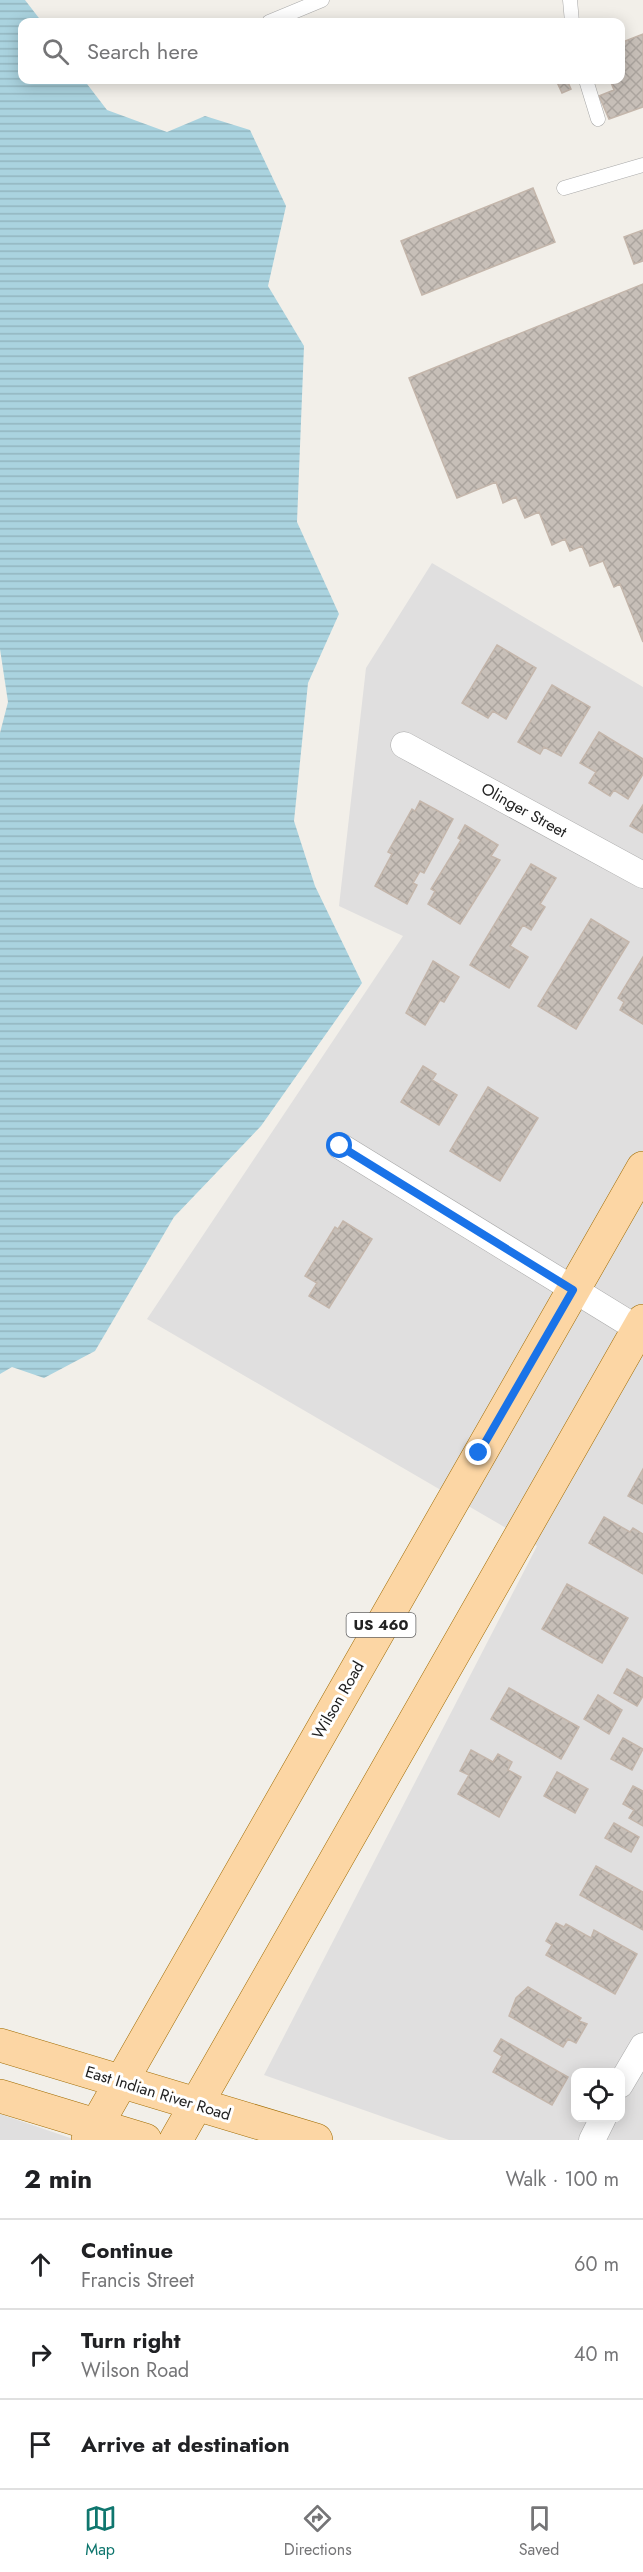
<!DOCTYPE html>
<meta charset="utf-8">
<style>
body{margin:0;font-family:Jost,sans-serif;background:#f2f2f2;color:#202124}
.controls{position:absolute;right:18px;bottom:18px;display:grid;overflow:hidden;border-radius:12px;box-shadow:0 3px 15px #0003}
.controls button{width:54px;height:54px;display:grid;place-items:center;padding:0;border:0;border-bottom:2px solid #e0e0e0;background:#fff;color:#202124;font:30px sans-serif}
.stop{position:absolute;width:18px;height:18px;margin:-14px;border:4px solid #1a73e8;border-radius:50%;background:#fff}
.stop.end{background:#1a73e8;border-color:#fff;box-shadow:0 2px 6px #0008}
.list{margin:0;padding:0;list-style:none}
h2{display:flex;justify-content:space-between;align-items:center;height:78px;margin:0;padding:0 24px;font-size:26px}
h2 small{font-size:20px;font-weight:400;color:#757577}
.list li{display:grid;grid-template-columns:39px 1fr auto;gap:18px;align-items:center;box-sizing:border-box;height:90px;padding:0 24px;border-top:2px solid #e0e0e0}
.list b{display:block;font-size:22px;white-space:nowrap}
.list p{margin:0;font-size:20px;white-space:nowrap;color:#757577}
.list em{font-size:20px;font-style:normal;color:#757577}
.icon{flex:none;width:33px;height:33px;fill:none;stroke:currentColor;stroke-width:2;stroke-linecap:round;stroke-linejoin:round}
.map{position:relative;flex:none;width:643px;height:2140px;overflow:hidden}
.search{position:absolute;background:#fff;box-shadow:0 3px 15px #0003;left:18px;right:18px;top:18px;height:66px;display:flex;align-items:center;gap:15px;box-sizing:border-box;padding:0 21px;border-radius:12px;color:#757577;font-size:22px}
.sheet{height:348px;background:#fff}
nav{display:flex;justify-content:space-around;align-items:center;box-sizing:border-box;height:84px;border-top:2px solid #e0e0e0;background:#fff;font-size:16px;color:#757577}
nav a{display:grid;justify-items:center;gap:3px}
nav .on{color:#0f766e}
.map>svg:first-child{display:block}
.residential{fill:#e0dfdf;fill-rule:evenodd}
.water{fill:url(#water-rules)}
.building{fill:url(#building-cross-hatch);stroke:#c4b6ab;stroke-width:1.5}
.lines{fill:none;stroke-linecap:round;stroke-linejoin:round}
.lane-casing{stroke:#a9a9a9;stroke-width:15}
.street-casing{stroke:#a9a9a9;stroke-width:27}
.primary-casing{stroke:#a06b00;stroke-width:34}
.lane{stroke:#fff;stroke-width:14}
.street{stroke:#fff;stroke-width:26}
.primary{stroke:#fcd6a4;stroke-width:33}
.route{stroke:#1a73e8;stroke-width:8}
.labels{text-anchor:middle;dominant-baseline:central;stroke-width:6;stroke-linejoin:round;paint-order:stroke}
.shield{fill:#fff;stroke:#646464;stroke-width:1.5}
.shield-label{font-size:15px;font-weight:bold;fill:#222}
.street-label{font-size:16px;fill:#222;stroke:#fff}
</style>
<div class="map">
<svg width="643" height="2140" viewBox="0 0 643 2140">
<defs>
<pattern id="water-rules" width="6" height="5" patternUnits="userSpaceOnUse" patternTransform="scale(1.5)"><rect width="6" height="5" fill="#aad3df"/><path d="M0 2.5h6" fill="none" stroke="#92b5bf"/></pattern>
<pattern id="building-cross-hatch" width="8" height="8" patternUnits="userSpaceOnUse" patternTransform="scale(1.5)"><rect width="8" height="8" fill="#c7bfb8"/><path d="M0 0l8 8M0 8l8-8" fill="none" stroke="#aba49e"/></pattern>
</defs>
<rect width="100%" height="100%" fill="#f2efe9"/>
<path class="residential" d="M432 563 643 687V2140H449L264 2075 537 1546 147 1319 403 936 339 906 366 668ZM576 2072H620V2118H576Z
M0 2114 76 2140H0Z"/>
<path class="water" d="M0 0H25L42 22H22V80H84L107 110 167 132 205 116 250 130 286 206 268 286 304 346 297 522 339 614 308 683 294 821 315 886 362 983 261 1126 174 1217 95 1351 44 1378 12 1367 0 1374V733L8 702 0 649Z"/>
<path class="building" d="M643 34V107L609 119 599 96 614 90 610 80H620V43Z
M556 80H567L571 89 562 93Z
M533 188 555 242 422 295 401 241Z
M643 230V261L634 264 624 237Z
M643 284V642L620 584 614 587 603 561 590 566 582 546 570 551 565 539 552 545 539 512 525 518 516 497 503 503 496 482 457 498 409 378Z
M497 645 536 668 506 719 493 711 488 718 462 703Z
M552 685 590 707 561 756 544 747 540 754 518 742Z
M599 732 643 759V774L628 799 614 790 610 796 589 783 596 772 580 763Z
M420 801 453 819 424 873 420 871 413 883 417 885 407 904 375 886 392 854 388 852 412 809 415 811Z
M643 805V833L630 826Z
M465 825 498 845 491 856 500 860 460 924 428 904 435 891 431 889 461 840 458 838Z
M531 864 556 878 540 904 545 907 531 930 523 925 510 946 528 957 509 988 470 965Z
M591 919 629 942 576 1029 538 1006Z
M643 957V1024L620 1010 624 1002 618 998Z
M433 961 459 977 444 1002 440 1000 425 1025 406 1013Z
M423 1066 436 1074 432 1080 457 1095 439 1125 401 1102Z
M488 1087 538 1118 500 1181 450 1151Z
M343 1221 372 1239 329 1308 309 1296 317 1283 305 1276 335 1227 338 1229Z
M643 1469V1504L628 1496Z
M604 1517 630 1532 633 1528 643 1534V1574L589 1543Z
M567 1584 628 1618 602 1663 542 1629Z
M627 1669 643 1678V1696L637 1706 614 1693Z
M509 1688 579 1727 561 1759 491 1719Z
M598 1695 622 1710 609 1734 584 1719Z
M623 1738 643 1749 632 1770 611 1759Z
M471 1750 493 1762 498 1754 512 1762 508 1770 521 1777 499 1817 458 1794 469 1775 460 1771Z
M557 1772 588 1789 575 1813 544 1796Z
M633 1786 643 1791V1826L629 1818 634 1810 623 1804Z
M614 1823 639 1837 631 1852 605 1838Z
M596 1866 643 1892V1930L580 1895Z
M556 1923 564 1927 566 1924 591 1938 594 1930 637 1954 615 1994 546 1955 552 1945 546 1941Z
M528 1987 581 2018 579 2021 587 2024 576 2043 568 2039 563 2047 509 2016 516 1998Z
M501 2039 568 2077 552 2105 493 2072 502 2056 494 2051Z"/>
<g class="lines">
<g class="lane-casing">
<path id="lane" d="M570 0 572 22
M269 22 322 0
M586 80 598 119
M564 188 643 165"/>
</g>
<g class="street-casing">
<path id="street" d="M404 745 643 875
M340 1146 638 1329
M620 2085 643 2046
M592 2140 603 2118"/>
</g>
<g class="primary-casing">
<path id="primary" d="M0 2045 316 2140
M0 2096 145 2140
M88 2140 643 1168
M176 2140 643 1321"/>
</g>
<use href="#lane" class="lane"/>
<use href="#street" class="street"/>
<use href="#primary" class="primary"/>
</g>
<g class="lines">
<path class="route" d="M340 1146 573 1290 479 1453"/>
</g>
<g class="labels">
<rect class="shield" x="346.5" y="1613" width="69" height="24" rx="4.5"/>
<g class="shield-label">
<text x="381" y="1625">US 460</text>
</g>
<g class="street-label">
<text transform="translate(524 810) rotate(29)">Olinger Street</text>
<text transform="translate(338 1700) rotate(-60)">Wilson Road</text>
<text transform="translate(158 2093) rotate(17)">East Indian River Road</text>
</g>
</g>
</svg>
<div class="controls">
<button><svg class="icon" aria-label="locate" viewBox="0 0 24 24"><circle cx="12" cy="12" r="6"/><path d="M12 2v4M12 18v4M2 12h4M18 12h4"/></svg></button>
</div>
<div class="stop" style="left:340px;top:1146px"></div>
<div class="stop end" style="left:479px;top:1453px"></div>
<div class="search"><svg class="icon" aria-label="search" viewBox="0 0 24 24"><circle cx="10" cy="10" r="6"/><path d="M15 15l6 6"/></svg>Search here</div>
</div>
<section class="sheet">
<h2>2 min<small>Walk · 100 m</small></h2>
<ul class="list">
<li><svg class="icon" aria-label="ahead" viewBox="0 0 24 24"><path d="M12 20V5M6 11l6-6 6 6"/></svg><div><b>Continue</b><p>Francis Street</p></div><em>60 m</em></li>
<li><svg class="icon" aria-label="right" viewBox="0 0 24 24"><path d="M7 20v-9h11M14 6l5 5-5 5"/></svg><div><b>Turn right</b><p>Wilson Road</p></div><em>40 m</em></li>
<li><svg class="icon" aria-label="arrive" viewBox="0 0 24 24"><path d="M6 21V4h12l-3 4 3 4H6"/></svg><div><b>Arrive at destination</b></div></li>
</ul>
</section>
<nav>
<a class="on"><svg class="icon" aria-label="map" viewBox="0 0 24 24"><path d="M3 6l6-2 6 2 6-2v14l-6 2-6-2-6 2zM9 4v14M15 6v14"/></svg>Map</a>
<a><svg class="icon" aria-label="directions" viewBox="0 0 24 24"><path d="M12 3l9 9-9 9-9-9zM9 14v-3h6M13 9l2 2-2 2"/></svg>Directions</a>
<a><svg class="icon" aria-label="saved" viewBox="0 0 24 24"><path d="M7 4h10v16l-5-4-5 4z"/></svg>Saved</a>
</nav>
